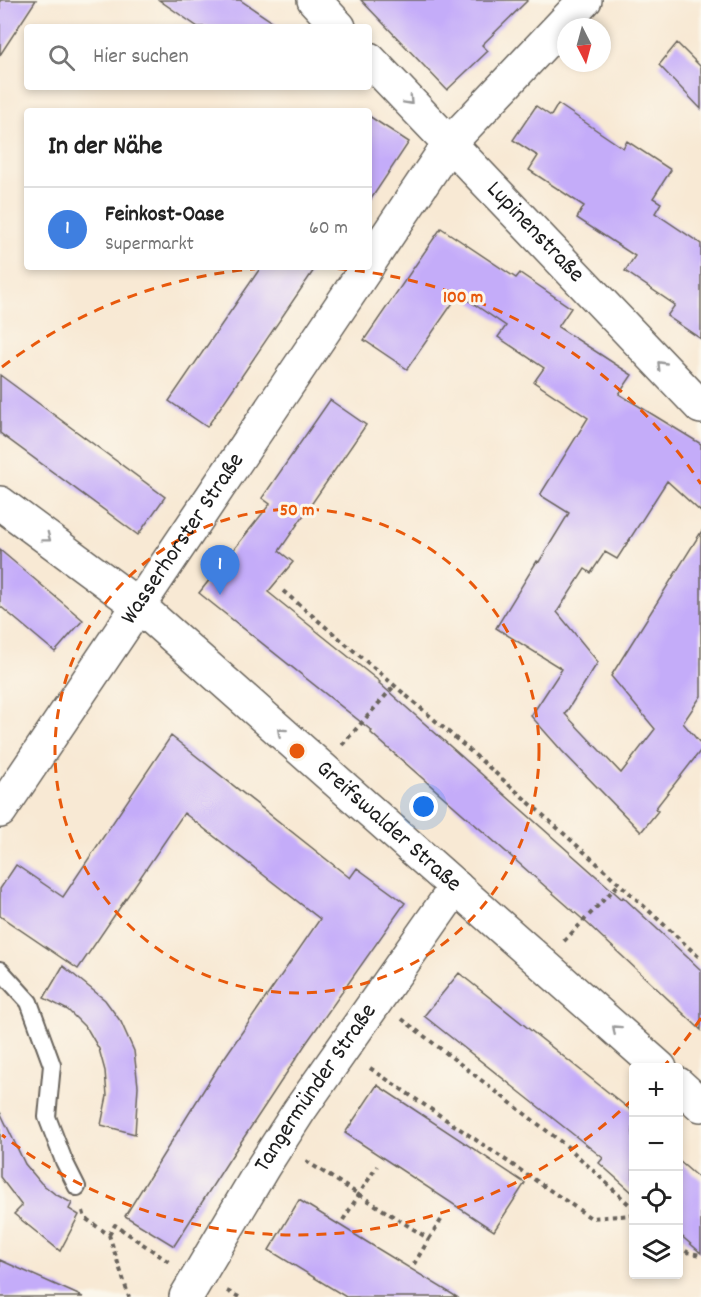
<!DOCTYPE html>
<html lang="de">
<meta charset="utf-8">
<style>
body{margin:0;font-family:Dekko,sans-serif;background:#f6f6f6;color:#222}
.controls{position:absolute;right:18px;bottom:18px;display:grid;overflow:hidden;border-radius:6px;box-shadow:0 3px 9px #0003}
.controls button{width:54px;height:54px;display:grid;place-items:center;padding:0;border:0;border-bottom:2px solid #e0e0e0;background:#fff;color:#222;font:30px sans-serif}
.compass{position:absolute;left:557px;top:18px;width:54px;height:54px;border-radius:50%;background:#fff;box-shadow:0 3px 9px #0003;rotate:174deg}
.you{position:absolute;left:424px;top:807px;width:21px;height:21px;margin:-15px;border:4px solid #fff;border-radius:50%;background:#1a73e8;box-shadow:0 0 0 9px #1a73e833}
.badge{display:grid;place-items:center;width:39px;height:39px;border-radius:50%;background:#7c3aed;color:#fff;font-size:20px;font-weight:700}
.pin{position:absolute;translate:-50% -50px;filter:drop-shadow(0 2px 3px #0008)}
.pin::after{content:'';position:absolute;top:32px;width:21px;height:18px;background:inherit;clip-path:polygon(0 0,100% 0,50% 100%)}
.list{margin:0;padding:0;list-style:none}
h2{display:flex;justify-content:space-between;align-items:center;height:78px;margin:0;padding:0 24px;font-size:26px}
h2 small{font-size:20px;font-weight:400;color:#767676}
.list li{display:grid;grid-template-columns:39px 1fr auto;gap:18px;align-items:center;box-sizing:border-box;height:84px;padding:0 24px;border-top:2px solid #e0e0e0}
.list b{display:block;font-size:22px;white-space:nowrap}
.list p{margin:0;font-size:20px;white-space:nowrap;color:#767676}
.list em{font-size:20px;font-style:normal;color:#767676}
.icon{flex:none;width:33px;height:33px;fill:none;stroke:currentColor;stroke-width:2;stroke-linecap:round;stroke-linejoin:round}
.map{position:relative;flex:none;width:701px;height:1297px;overflow:hidden}
.search{position:absolute;background:#fff;box-shadow:0 3px 9px #0003;left:24px;top:24px;width:348px;height:66px;display:flex;align-items:center;gap:15px;box-sizing:border-box;padding:0 21px;border-radius:6px;color:#767676;font-size:22px}
.panel{position:absolute;background:#fff;box-shadow:0 3px 9px #0003;left:24px;top:108px;width:348px;height:162px;border-radius:6px}
.map>svg:first-child{display:block}
.building{fill:#c4acf9}
.lines{fill:none;stroke-linecap:round;stroke-linejoin:round}
.service-casing{stroke:#69645c;stroke-width:20}
.minor-casing{stroke:#69645c;stroke-width:36}
.path{stroke:#69645c;stroke-width:4;stroke-dasharray:4.5 4.5;stroke-linecap:butt}
.service{stroke:#fff;stroke-width:16}
.minor{stroke:#fff;stroke-width:33}
.oneway{stroke:#999}
.ring{fill:none;stroke:#e8590c;stroke-width:3;stroke-dasharray:10 8}
.labels{text-anchor:middle;dominant-baseline:central;stroke-width:6;stroke-linejoin:round;paint-order:stroke}
.street-label{font-size:24px;fill:#1c1c1c;stroke:#fbf7ec}
.centre{fill:#e8590c;stroke:#fbf7ec;stroke-width:3}
.ring-label{font-size:18px;text-anchor:middle;font-weight:bold;fill:#e8590c;stroke:#fbf7ec;stroke-width:6;stroke-linejoin:round;paint-order:stroke}
</style>
<div class="map">
<svg width="701" height="1297" viewBox="0 0 701 1297">
<rect width="100%" height="100%" fill="#fbf7ec"/>
<filter id="ink" filterUnits="userSpaceOnUse"><feTurbulence type="fractalNoise" baseFrequency=".0167" numOctaves="2"/><feDisplacementMap in="SourceGraphic" scale="12" xChannelSelector="R" yChannelSelector="G"/><feConvolveMatrix kernelMatrix="1 2 1 2 8 2 1 2 1" color-interpolation-filters="sRGB"/></filter>
<filter id="wash" filterUnits="userSpaceOnUse"><feTurbulence type="fractalNoise" baseFrequency=".008" numOctaves="4" result="noise"/><feDisplacementMap in="SourceGraphic" scale="24" xChannelSelector="R" yChannelSelector="G"/><feGaussianBlur stdDeviation="1.35" result="paint"/><feColorMatrix in="noise" values="0 0 0 0 0 0 0 0 0 0 0 0 0 0 0 0 0 1.4 0 .05"/><feComposite in="paint" operator="in"/></filter>
<g filter="url(#wash)">
<rect width="100%" height="100%" fill="#f8e9d4"/>
<g id="blocks">
<path class="building" d="M0 0H36L0 55Z
M159 0H240L280 27H198Z
M361 0H528L482 45 488 51 447 90Z
M677 43 701 67V109L659 65Z
M558 104 623 148 627 141 671 170 653 198 661 203 655 213 701 244V339L667 316 675 305 625 271 635 256 577 218 584 206 529 170 538 156 513 140 536 106 551 116Z
M369 116 409 142 369 202Z
M441 228 516 278 520 273 571 308 558 327 632 375 619 394 701 444V512L667 481 617 559 605 552 591 573 585 569 557 612 598 662 565 714 621 773 655 729 611 676 701 532V696L683 723 701 744V750L655 809 658 811 641 832 562 751 531 716 562 669 496 628 537 561 539 562 569 513 540 495 588 418 534 382 544 368 498 337 506 326 459 294 407 369 364 340Z
M261 267H316L207 427 169 401Z
M0 375 165 497 138 535 0 433Z
M330 400 366 425 279 551 293 562 268 592 380 682 379 683 622 899 623 897 701 970V1030L588 924 371 733 372 731 199 593 270 504 262 498Z
M0 550 83 620 55 652 0 606Z
M171 736 350 878 357 868 405 903 307 1042 229 1160 174 1246 125 1216 218 1067 320 919 184 813 78 969 0 916V889L16 865 63 897Z
M63 966 105 1000 121 1022 134 1051 138 1086 135 1134 101 1125 107 1096 105 1071 99 1049 88 1030 68 1010 44 998Z
M459 973 633 1112V1193L599 1163 603 1158 424 1016Z
M377 1085 525 1183 494 1231 345 1133Z
M0 1112 25 1164 41 1183 55 1194 72 1203 69 1209 79 1215 60 1251 14 1214 22 1206 0 1177Z
M678 1160 701 1180V1253L678 1233Z
M299 1200 375 1247 457 1297H346L269 1250Z
M0 1260 83 1297H0Z"/>
</g>
</g>
<g filter="url(#ink)">
<use href="#blocks" fill-opacity="0" stroke="#69645c" stroke-width="1.5"/>
<g class="lines">
<g class="service-casing">
<path id="service" d="M0 970 29 1002 52 1065 47 1117 64 1161 77 1187"/>
</g>
<g class="minor-casing">
<g id="minor">
<path d="M314 0 339 27"/>
<path id="s1" d="M369 59 701 407"/>
<path d="M369 263 449 144 585 0"/>
<path id="s2" d="M0 503 139 606 660 1068"/>
<path id="s3" d="M0 811 367 267"/>
<path d="M678 1084 701 1105"/>
<path id="s4" d="M186 1297 263 1167 299 1111 456 887"/>
</g>
</g>
<path class="path" d="M283 591C425 710 565 832 701 959
M342 745 395 685
M564 941 620 883
M402 1019 569 1148 634 1209
M370 1068 591 1218 634 1215
M306 1161 429 1239 414 1264
M83 1211 85 1218 109 1235 129 1297
M343 1220 377 1166
M109 1235 115 1225 169 1262
M429 1239 443 1217
M678 1246 689 1253 701 1255
M227 1291 239 1297"/>
<use href="#service" class="service"/>
<use href="#minor" class="minor"/>
</g>
<defs><path id="oneway-chevron" d="M-2-3.5L2.5 0L-2 3.5" fill="none" stroke-width="1.6" stroke-linecap="round" stroke-linejoin="round" transform="scale(1.5)"/></defs>
<g class="oneway">
<use href="#oneway-chevron" transform="translate(409 101) rotate(47)"/>
<use href="#oneway-chevron" transform="translate(661 365) rotate(-134)"/>
<use href="#oneway-chevron" transform="translate(47 538) rotate(37)"/>
<use href="#oneway-chevron" transform="translate(281 732) rotate(-138)"/>
<use href="#oneway-chevron" transform="translate(616 1029) rotate(-138)"/>
</g>
</g>
<g class="ring">
<circle cx="297" cy="751" r="242"/>
<path d="M701 1018A484 484 0 0 1 665 1065M633 1099A484 484 0 0 1 2 1135M2 367A484 484 0 0 1 293 267M301 267A484 484 0 0 1 701 484"/>
</g>
<g class="labels">
<g class="street-label">
<text stroke="none"><textPath href="#s1" startOffset="240">Lupinenstraße</textPath></text>
<text stroke="none"><textPath href="#s3" startOffset="328">Wasserhorster Straße</textPath></text>
<text stroke="none"><textPath href="#s2" startOffset="506">Greifswalder Straße</textPath></text>
<text stroke="none"><textPath href="#s4" startOffset="246">Tangermünder Straße</textPath></text>
</g>
</g>
<circle cx="297" cy="751" r="9" class="centre"/>
<g class="ring-label">
<text x="463" y="302">100 m</text>
<text x="297" y="515">50 m</text>
</g>
</svg>
<div class="controls">
<button>+</button>
<button>−</button>
<button><svg class="icon" aria-label="locate" viewBox="0 0 24 24"><circle cx="12" cy="12" r="6"/><path d="M12 2v4M12 18v4M2 12h4M18 12h4"/></svg></button>
<button><svg class="icon" aria-label="layers" viewBox="0 0 24 24"><path d="M12 4l9 5-9 5-9-5zM3 14l9 5 9-5"/></svg></button>
</div>
<svg class="compass" viewBox="-18 -18 36 36"><path d="M0-13l5 13h-10z" fill="#e53935"/><path d="M0 13l5-13h-10z" fill="#767676"/></svg>
<div class="you"></div>
<div class="pin badge" style="left:220px;top:595px;background:#3f7fe0">1</div>
<div class="search"><svg class="icon" aria-label="search" viewBox="0 0 24 24"><circle cx="10" cy="10" r="6"/><path d="M15 15l6 6"/></svg>Hier suchen</div>
<section class="panel">
<h2>In der Nähe<small></small></h2>
<ul class="list">
<li><span class="badge" style="background:#3f7fe0">1</span><div><b>Feinkost-Oase</b><p>Supermarkt</p></div><em>60 m</em></li>
</ul>
</section>
</div>
